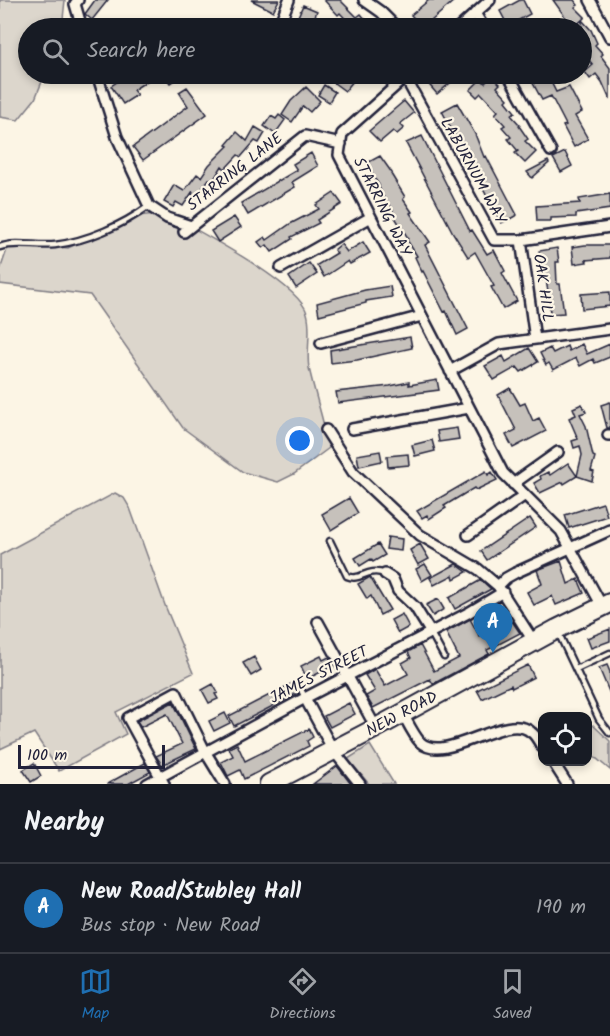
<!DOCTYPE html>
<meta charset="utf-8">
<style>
body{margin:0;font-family:Kalam,sans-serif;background:#20242c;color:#f1f3f6}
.controls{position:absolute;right:18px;bottom:18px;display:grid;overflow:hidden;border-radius:12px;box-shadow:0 3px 9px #0003}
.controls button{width:54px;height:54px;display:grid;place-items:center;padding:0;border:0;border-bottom:2px solid #363941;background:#171b24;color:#f1f3f6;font:30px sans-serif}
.scale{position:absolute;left:18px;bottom:15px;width:147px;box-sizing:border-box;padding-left:6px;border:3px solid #22223b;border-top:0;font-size:16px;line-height:21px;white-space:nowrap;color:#22223b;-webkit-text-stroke:4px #fcf5e5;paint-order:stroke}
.you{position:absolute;left:300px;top:441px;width:21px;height:21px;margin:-15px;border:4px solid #fff;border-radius:50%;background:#1a73e8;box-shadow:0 0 0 9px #1a73e833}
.badge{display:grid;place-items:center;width:39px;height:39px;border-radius:50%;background:#1f6fb2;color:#fff;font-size:20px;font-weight:700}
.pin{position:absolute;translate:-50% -50px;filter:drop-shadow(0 2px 3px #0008)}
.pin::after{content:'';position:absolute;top:32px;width:21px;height:18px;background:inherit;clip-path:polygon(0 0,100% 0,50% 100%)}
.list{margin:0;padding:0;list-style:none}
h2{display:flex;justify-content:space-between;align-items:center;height:78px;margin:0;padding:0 24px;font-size:26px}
h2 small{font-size:20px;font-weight:400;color:#9ea1a6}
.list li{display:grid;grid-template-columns:39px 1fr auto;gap:18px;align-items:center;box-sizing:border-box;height:90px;padding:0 24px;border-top:2px solid #363941}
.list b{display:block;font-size:22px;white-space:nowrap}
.list p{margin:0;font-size:20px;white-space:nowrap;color:#9ea1a6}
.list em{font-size:20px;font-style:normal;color:#9ea1a6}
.icon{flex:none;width:33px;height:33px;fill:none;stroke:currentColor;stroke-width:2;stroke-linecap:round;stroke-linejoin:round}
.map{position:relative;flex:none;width:610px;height:784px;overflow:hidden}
.search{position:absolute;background:#171b24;box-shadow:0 3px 9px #0003;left:18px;right:18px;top:18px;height:66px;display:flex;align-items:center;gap:15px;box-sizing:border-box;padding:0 21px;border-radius:33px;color:#9ea1a6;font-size:22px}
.sheet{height:168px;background:#171b24}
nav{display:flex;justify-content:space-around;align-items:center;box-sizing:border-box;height:84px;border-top:2px solid #363941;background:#171b24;font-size:16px;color:#9ea1a6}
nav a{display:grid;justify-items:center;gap:3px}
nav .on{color:#1f6fb2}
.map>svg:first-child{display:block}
.green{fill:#dcd6cc;stroke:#7f7c84;stroke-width:1.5}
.building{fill:#c6c1bb;stroke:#22223b;stroke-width:1.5}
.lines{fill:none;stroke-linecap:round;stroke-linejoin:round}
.lane-casing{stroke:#22223b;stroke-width:9}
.street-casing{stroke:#22223b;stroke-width:14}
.highway-casing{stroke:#22223b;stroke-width:22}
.lane{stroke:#fcf5e5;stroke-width:4.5}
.street{stroke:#fcf5e5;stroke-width:9}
.highway{stroke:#fcf5e5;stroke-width:18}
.labels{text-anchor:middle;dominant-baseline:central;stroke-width:4.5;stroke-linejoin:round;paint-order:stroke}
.street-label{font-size:16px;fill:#22223b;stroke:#fcf5e5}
</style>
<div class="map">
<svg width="610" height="784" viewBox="0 0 610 784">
<rect width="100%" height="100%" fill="#fcf5e5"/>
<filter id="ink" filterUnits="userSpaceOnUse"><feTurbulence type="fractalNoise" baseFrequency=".0167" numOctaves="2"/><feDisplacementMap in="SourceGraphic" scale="12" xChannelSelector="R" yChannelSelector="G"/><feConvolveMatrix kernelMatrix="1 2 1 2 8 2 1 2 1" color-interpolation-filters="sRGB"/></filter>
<g filter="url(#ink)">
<path class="green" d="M0 0H65L62 28H28V74H45L35 99 18 120 0 117Z
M166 213C196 230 299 283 307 313 312 329 306 351 309 368 315 395 324 421 329 448L294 474 278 482 243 472 183 428 90 295 0 284V270L10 241 68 248 137 216Z
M115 493 124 498 130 508 166 608 193 673 116 712 126 734 59 771 34 733 0 749V555Z
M593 725 610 741V770L597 759 588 755V727Z
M370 745 394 784H369L348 759Z"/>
<path class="building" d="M95 0H108L92 20 85 14Z
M251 0H279L273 11Z
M324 0H340L357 17 361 14 366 20 357 28H354L340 13 338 15Z
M429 0H455L423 28 411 15Z
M520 0H523L530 14 508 26 500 11Z
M553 0H574L578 5 575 7 585 17 582 20 591 30 597 43 595 45 603 54 601 56 610 68V100L602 82 596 74 590 79 585 72 593 65 582 52V20L573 28Z
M303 5 317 11 311 26 309 28H293Z
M129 74H158L133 90 137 95 123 104 111 86Z
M163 74H184L170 83Z
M342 74H359L345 91 334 83Z
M435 74H461L437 94 426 81Z
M528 74H547L556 92 569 87 582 112 575 116 588 139 574 147 563 126 566 125 551 96 542 100Z
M492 76 500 84 497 87 508 99 506 101 515 112 511 115 520 125 519 126 528 139 525 141 536 152 525 163 515 153 518 151 508 139 511 137 502 127 505 125 495 114 498 111 481 93 477 97 470 90 481 79 485 83Z
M324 85 335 92 329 102 318 95Z
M187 87 207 114 143 160 133 147 188 106 179 92Z
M306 87 320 101 310 112 303 106 292 122 282 115 291 101Z
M404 101 414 113 400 124 404 128 397 134 393 131 380 142 369 131Z
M457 103 475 134 484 157 486 156 517 215 508 220 501 223 442 111Z
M279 115 285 120 275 134 264 126 271 116 276 119Z
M255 127 265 133 259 143 255 141 241 157 238 155 225 169 222 166 213 181 209 179 196 197 192 194 193 191 183 206 176 202 173 207 164 202 174 185 184 191 197 174 201 177 209 165 228 146 226 145 237 132 247 141Z
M422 136 470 231 472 230 487 254 494 250 505 271 502 273 517 301 503 309 491 287 494 286 475 252 468 257 453 233 406 143Z
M565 152 572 166 561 172 553 158Z
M311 153 318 166 292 182 295 187 248 215 241 203 297 170 293 164Z
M380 156 392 173 391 174 405 197 403 199 412 212 410 213 430 242 425 245 468 329 457 335 446 311 444 312 423 271 422 272 415 257 417 256 407 240 408 238 391 211 393 210 384 198 378 185H379L370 172 372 171 367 163Z
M548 161 549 163 532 178 527 172Z
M334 193 342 204 317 220 319 223 291 237 292 239 272 252 267 245 263 248 258 242 265 237 267 240 290 224 319 209 316 205Z
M610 194V209L576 214V217L551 218V221H537L536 206 580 203 579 199Z
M234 217 241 227 218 242 211 231Z
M363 242 370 253 350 264 348 261 324 277 317 265 337 253 334 250 341 244 347 252Z
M585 245H610V258L586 260 587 262 574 264 572 247Z
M557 248 559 262H556L557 284H560L564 313 550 314 549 297 546 280H543L539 251Z
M309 263 317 274 296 288 289 277Z
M390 286 392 297 366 301V303L319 315 317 303 365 290Z
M610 292V306L582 309 581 294Z
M410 337 412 348 357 360 331 363 330 350Z
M582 344 587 354 610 344V357L595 363 593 359 580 366 576 358 553 370 549 363 546 365 540 353 550 348 553 353 567 346 569 351Z
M529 348 538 362 521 372 517 367 494 380 485 366 503 356 506 362Z
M437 380 439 390 338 403 336 392 390 386 409 382V385Z
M510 388 520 405 525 403 533 421 539 418 546 431 513 448 506 435 516 430 498 395Z
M610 402V428H607L601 405Z
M582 404 586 412 580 414 586 426 593 456 595 457 591 471 594 472 592 481 577 476 582 455 580 446 574 448 572 441 578 439 569 418 576 415 573 408Z
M457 428 459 439 439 442 437 431Z
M432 440 435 451 415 456 412 445Z
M380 451 382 461 359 466 357 455Z
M408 454 409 465 388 467 387 456Z
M568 463 577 476 564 484 563 482 540 493 534 483 541 479 540 476 548 472 550 475Z
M486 471 488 475 492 472 497 480 476 490 474 488 444 506 446 508 429 519 427 515 422 518 417 511Z
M349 498 358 513 331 530 322 514Z
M603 503 607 516 569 528 565 515Z
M530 518 536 527 487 560 481 551Z
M388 537 402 539 401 551 386 549Z
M378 544 385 555 373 562 371 559 360 566 355 558Z
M420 544 429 559 418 565 410 550Z
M561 561 568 584 578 579 584 593 556 605 552 596 534 605 527 592 542 584 537 570Z
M425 564 432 575 422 581 416 569Z
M456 564 467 572 454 579 453 575 434 585 430 578Z
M370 577 390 610 380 615 371 596 367 599 358 584Z
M481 580 491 589 455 609 449 598Z
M438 599 444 609 433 616 426 605Z
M402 614 409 627 398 633 391 620Z
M470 619 480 637 512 621 520 633 487 650 489 654 433 684 430 679 373 708 366 696 375 691 365 675 375 669 385 686 408 674 402 663 411 658 408 652 420 645 434 671 459 658 446 632Z
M610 629V641L591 648 587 638Z
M321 656 323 660 329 657 333 666 307 679 301 666Z
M254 657 261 670 251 676 243 663Z
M528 665 534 677 512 688 511 685 482 699 477 690Z
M607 665 610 672V694L599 668Z
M293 683 298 693 234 726 229 716Z
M213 684 218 693 215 694 218 699 209 703 202 690Z
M173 702 196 749 162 765 156 756 182 744 167 714 141 727 137 721Z
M349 703 355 714 330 727 324 716Z
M225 713 230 723 214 731 209 721Z
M309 729 313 737 307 741 309 746 244 779 240 770 228 776 221 762 233 756 229 748 237 744 245 761Z
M34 763 41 776 31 782 23 770Z
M145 763 150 772 128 784H107Z
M337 766 351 784H313Z"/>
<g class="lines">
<g class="lane-casing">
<path id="lane" d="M0 247C16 241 38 247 55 245 87 241 123 225 149 206
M330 541 347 576C361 582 366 567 385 574
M558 632 599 719 610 733
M431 633 444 657
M576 669 610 653
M299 685 305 698"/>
</g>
<g class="street-casing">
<path id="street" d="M78 0 75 4 82 28
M364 0 381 12 397 28
M590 0 610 37
M475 13 484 28
M280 23 289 0
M459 28 490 0
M97 74 117 137 149 206 167 218 191 226
M409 74 342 134 339 155 503 473 561 531 602 606
M508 74 551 151
M405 77 494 240H521L610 227
M184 232 305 136 341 144
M521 240 535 339
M281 268 371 217
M321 343 422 316
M450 371 499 344 610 329
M352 429 469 408
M326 430 353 472 420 535 478 569 498 586 534 642
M608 435H610
M513 484 558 452
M468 535 525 495
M385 574 393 579 398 591 415 607 431 633
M498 586 506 578 515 573 610 530
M318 622 376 728
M305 698 333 750 360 784
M403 714C408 723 413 734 420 742 445 766 506 710 531 732 536 735 539 742 542 747
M553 762 567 784
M147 784 305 698 468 613 503 592
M164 784 128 718 176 692 206 753 225 784"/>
</g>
<g class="highway-casing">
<path id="highway" d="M269 784 376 728 557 629 610 603"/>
</g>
<use href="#lane" class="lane"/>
<use href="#street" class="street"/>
<use href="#highway" class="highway"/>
</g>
</g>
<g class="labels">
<g class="street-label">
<text transform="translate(473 171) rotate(61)">LABURNUM WAY</text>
<text transform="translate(235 172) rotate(-38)">STARRING LANE</text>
<text transform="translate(382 207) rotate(63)">STARRING WAY</text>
<text transform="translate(543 288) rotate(82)">OAK HILL</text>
<text transform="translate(319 675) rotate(-27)">JAMES STREET</text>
<text transform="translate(402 714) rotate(-28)">NEW ROAD</text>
</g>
</g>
</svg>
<div class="controls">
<button><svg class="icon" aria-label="locate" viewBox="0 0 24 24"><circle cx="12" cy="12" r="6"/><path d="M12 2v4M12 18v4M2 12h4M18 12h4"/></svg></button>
</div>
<div class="scale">100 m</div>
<div class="you"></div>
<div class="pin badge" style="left:493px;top:653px">A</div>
<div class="search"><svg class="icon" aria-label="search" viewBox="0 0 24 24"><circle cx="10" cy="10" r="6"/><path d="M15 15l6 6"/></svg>Search here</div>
</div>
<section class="sheet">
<h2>Nearby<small></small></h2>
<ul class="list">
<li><span class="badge">A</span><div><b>New Road/Stubley Hall</b><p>Bus stop · New Road</p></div><em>190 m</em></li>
</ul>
</section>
<nav>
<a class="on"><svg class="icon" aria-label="map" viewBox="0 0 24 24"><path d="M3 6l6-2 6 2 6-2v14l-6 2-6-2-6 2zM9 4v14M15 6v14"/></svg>Map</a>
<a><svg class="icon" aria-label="directions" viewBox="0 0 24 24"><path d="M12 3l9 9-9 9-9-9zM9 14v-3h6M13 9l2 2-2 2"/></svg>Directions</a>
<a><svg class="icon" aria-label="saved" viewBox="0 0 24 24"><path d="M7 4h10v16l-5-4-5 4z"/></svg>Saved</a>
</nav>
